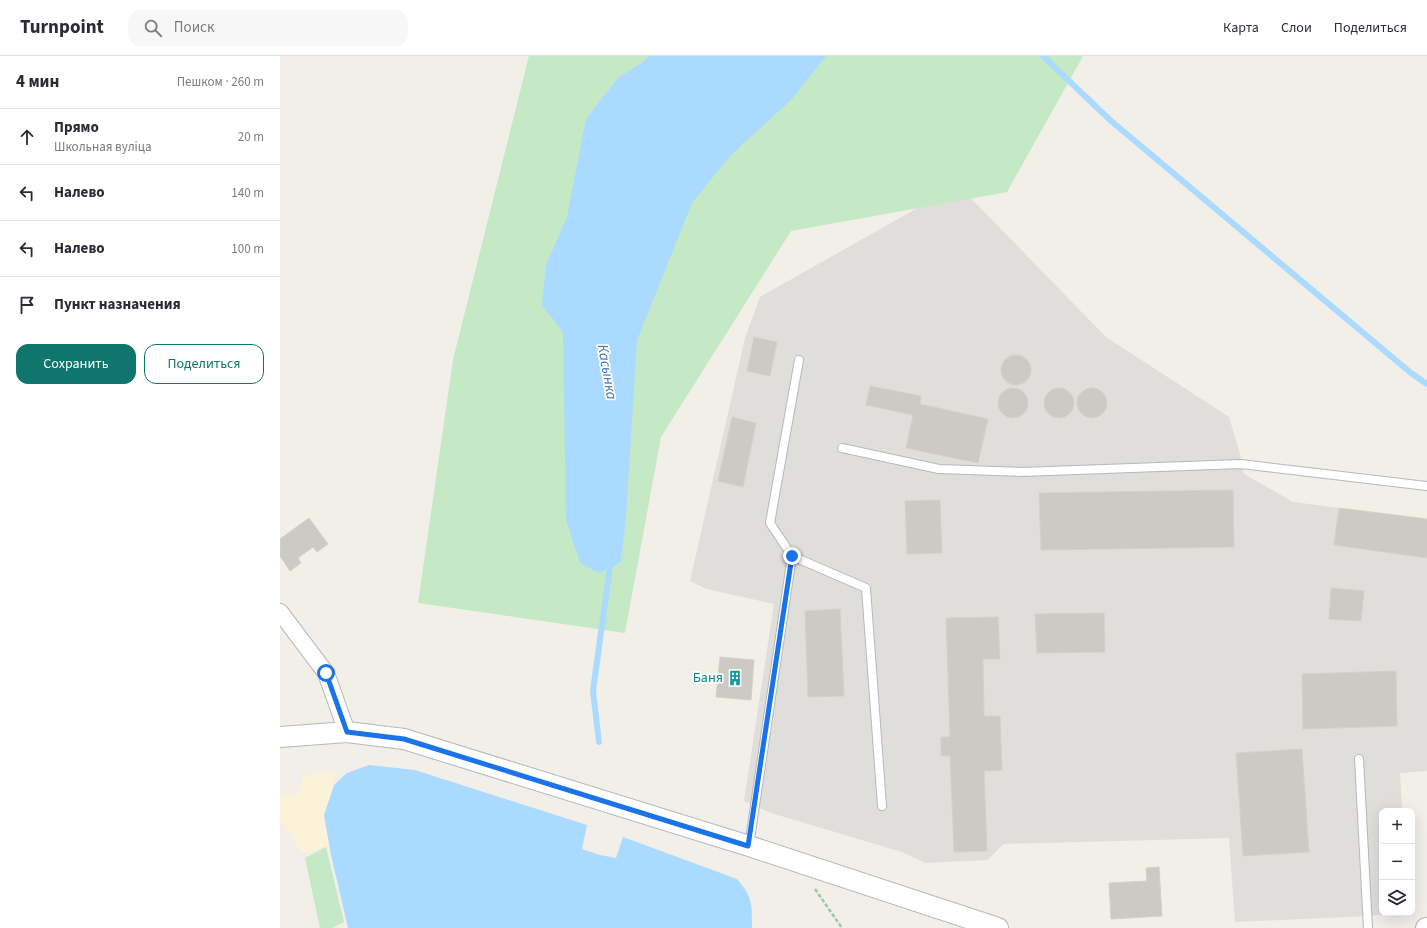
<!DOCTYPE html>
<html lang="ru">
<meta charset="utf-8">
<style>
body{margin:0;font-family:"Source Sans 3",sans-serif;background:#f7f7f7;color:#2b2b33}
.controls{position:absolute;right:12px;bottom:12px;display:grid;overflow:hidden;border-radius:8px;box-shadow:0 4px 16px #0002}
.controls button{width:36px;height:36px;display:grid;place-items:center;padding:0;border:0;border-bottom:1px solid #e1e1e2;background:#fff;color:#2b2b33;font:20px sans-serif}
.stop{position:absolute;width:12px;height:12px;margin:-9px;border:3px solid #1a73e8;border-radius:50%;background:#fff}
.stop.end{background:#1a73e8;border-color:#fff;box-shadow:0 1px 4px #0008}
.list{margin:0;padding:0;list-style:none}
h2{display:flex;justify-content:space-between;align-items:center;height:52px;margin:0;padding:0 16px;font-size:17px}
h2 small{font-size:13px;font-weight:400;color:#7c7c81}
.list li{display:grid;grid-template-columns:26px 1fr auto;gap:12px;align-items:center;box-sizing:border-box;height:56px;padding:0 16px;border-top:1px solid #e1e1e2}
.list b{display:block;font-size:15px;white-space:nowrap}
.list p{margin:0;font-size:13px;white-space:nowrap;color:#7c7c81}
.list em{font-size:13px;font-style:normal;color:#7c7c81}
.actions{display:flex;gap:8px;padding:12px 16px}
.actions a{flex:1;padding:9px 0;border:1px solid #0f766e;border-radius:12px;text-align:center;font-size:14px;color:#0f766e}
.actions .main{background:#0f766e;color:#fff}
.icon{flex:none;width:22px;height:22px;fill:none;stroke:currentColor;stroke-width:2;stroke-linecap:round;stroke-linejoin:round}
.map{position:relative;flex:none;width:1147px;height:872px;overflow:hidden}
header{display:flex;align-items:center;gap:24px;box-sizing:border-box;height:56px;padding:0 20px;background:#fff;border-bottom:1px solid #e1e1e2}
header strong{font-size:19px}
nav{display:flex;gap:22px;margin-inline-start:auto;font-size:14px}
.search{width:280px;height:36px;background:#f7f7f7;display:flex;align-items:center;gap:10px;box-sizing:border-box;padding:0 14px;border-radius:12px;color:#7c7c81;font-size:15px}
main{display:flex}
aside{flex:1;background:#fff}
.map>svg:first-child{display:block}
.industrial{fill:#e0deda}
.green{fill:#c5e8c5}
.sand{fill:#fbf3d9}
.water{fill:#aadaff}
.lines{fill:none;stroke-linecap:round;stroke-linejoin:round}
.stream{stroke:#aadaff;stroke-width:6}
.building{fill:#cccac5;stroke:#d6d1c6}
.service-casing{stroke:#b5b8bc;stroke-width:10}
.minor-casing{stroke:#b5b8bc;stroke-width:18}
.tertiary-casing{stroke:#b5b8bc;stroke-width:22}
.path{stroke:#9cc7a9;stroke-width:2.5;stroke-dasharray:4 2;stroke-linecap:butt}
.service{stroke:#fff;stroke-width:8}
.minor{stroke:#fff;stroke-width:16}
.tertiary{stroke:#fff;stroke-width:20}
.route{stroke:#1a73e8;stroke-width:5}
.labels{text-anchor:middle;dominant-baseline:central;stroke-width:3.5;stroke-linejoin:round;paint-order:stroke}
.culture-label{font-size:14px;fill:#0d838f;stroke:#fff;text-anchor:end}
.water-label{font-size:15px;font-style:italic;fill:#4174aa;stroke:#fff}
</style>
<header>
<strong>Turnpoint</strong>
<div class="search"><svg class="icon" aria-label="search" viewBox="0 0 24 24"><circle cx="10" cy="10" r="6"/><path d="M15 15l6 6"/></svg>Поиск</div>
<nav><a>Карта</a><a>Слои</a><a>Поделиться</a></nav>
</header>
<main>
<aside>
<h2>4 мин<small>Пешком · 260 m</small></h2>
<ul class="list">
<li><svg class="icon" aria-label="ahead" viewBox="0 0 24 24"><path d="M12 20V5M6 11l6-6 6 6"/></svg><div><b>Прямо</b><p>Школьная вуліца</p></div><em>20 m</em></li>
<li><svg class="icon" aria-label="left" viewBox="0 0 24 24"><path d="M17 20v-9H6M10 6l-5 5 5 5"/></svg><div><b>Налево</b></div><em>140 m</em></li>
<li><svg class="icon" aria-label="left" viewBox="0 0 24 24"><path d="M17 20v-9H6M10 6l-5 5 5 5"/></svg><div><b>Налево</b></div><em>100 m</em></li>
<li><svg class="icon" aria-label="arrive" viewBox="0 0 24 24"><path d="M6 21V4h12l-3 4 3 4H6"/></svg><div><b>Пункт назначения</b></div></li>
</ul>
<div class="actions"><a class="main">Сохранить</a><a>Поделиться</a></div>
</aside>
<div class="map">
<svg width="1147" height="872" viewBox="0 0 1147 872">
<rect width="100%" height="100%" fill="#f1efe8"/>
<path class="industrial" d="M678 129 826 281 949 361 960 398 964 418 1013 446 1147 463V715L1120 717 1122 755H1102V857H1122L1088 860 955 866 949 782 723 788 708 804 645 807 622 796 491 757 464 745 494 548 427 533 410 525 465 282 480 241Z"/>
<path class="green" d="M249 0H803L727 136 511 175 381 381 345 577 138 547 173 304Z
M46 791 64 866 52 872H40L25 802Z"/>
<path class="sand" d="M56 714 54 729 44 759 49 790 22 797 0 763V741L19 736 23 720Z"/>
<path class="water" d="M369 0H546L511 44 450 100 412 147 357 284 346 462 341 506 319 517 300 507 286 464 283 277 262 249 266 209 287 161 306 63 338 22 363 6Z
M89 709 135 714 307 769 302 793 320 799 336 802 343 781 457 823C473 841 472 849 472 872H68L51 799 44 759 54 729 67 717Z"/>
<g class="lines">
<path class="stream" d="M763 0 830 64 1131 317 1147 328
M319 686 313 635 331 503"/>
</g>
<path class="building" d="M474 281 497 286 490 320 467 315Z
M721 314a15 15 0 1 1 30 0a15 15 0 1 1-30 0Z
M590 330 641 340 640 348 708 363 698 407 626 392 633 359 586 349Z
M797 347a15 15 0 1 1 30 0a15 15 0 1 1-30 0Z
M764 347a15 15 0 1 1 30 0a15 15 0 1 1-30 0Z
M718 347a15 15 0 1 1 30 0a15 15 0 1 1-30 0Z
M452 361 476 367 463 431 438 425Z
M953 434 954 491 761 494 759 437Z
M660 444 662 497 627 498 625 445Z
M1059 452 1147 463V502L1054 489Z
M29 462 48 488 37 496 33 491 18 502 21 507 10 515 0 500V483Z
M1051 532 1084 535 1081 565 1049 563Z
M560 553 564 640 528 641 525 555Z
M824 557 825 596 757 597 755 558Z
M718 561 720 603H703L704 660H720L722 714 704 715 707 795 674 796 670 700H661V681H670L666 562Z
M440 601 474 604 471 644 436 641Z
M1116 615 1117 670 1023 673 1022 618Z
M1022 693 1029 796 963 800 956 697Z
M879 811 882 860 831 863 829 827 867 825 866 812Z"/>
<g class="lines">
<g class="service-casing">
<path id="service" d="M562 392 659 413 742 416 961 408 1147 430
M512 500 490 467 519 304
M1079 703 1088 872
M469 790 512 500 586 532 602 750"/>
</g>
<g class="minor-casing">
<path id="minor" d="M0 556 46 617 67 676"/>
</g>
<g class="tertiary-casing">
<path id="tertiary" d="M0 681 67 676 124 683 469 790 718 872
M1146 872H1147"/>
</g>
<path class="path" d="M535 833 562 872"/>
<use href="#service" class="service"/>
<use href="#minor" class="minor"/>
<use href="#tertiary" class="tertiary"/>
</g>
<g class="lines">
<path class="route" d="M46 617 67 676 124 683 468 790 512 500"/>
</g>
<defs>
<g id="building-bare" transform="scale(1.2)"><path d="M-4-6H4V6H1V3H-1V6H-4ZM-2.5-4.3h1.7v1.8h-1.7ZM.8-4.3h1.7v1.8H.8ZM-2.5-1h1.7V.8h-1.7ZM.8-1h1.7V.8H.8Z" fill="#0f9aa8" stroke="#fff" stroke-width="2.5" paint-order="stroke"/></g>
</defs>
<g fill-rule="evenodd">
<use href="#building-bare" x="455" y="622"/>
</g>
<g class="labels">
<g class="culture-label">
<text x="443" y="622">Баня</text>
</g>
<g class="water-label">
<text transform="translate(327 316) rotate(80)">Касынка</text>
</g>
</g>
</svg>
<div class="controls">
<button>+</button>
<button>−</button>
<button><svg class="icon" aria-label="layers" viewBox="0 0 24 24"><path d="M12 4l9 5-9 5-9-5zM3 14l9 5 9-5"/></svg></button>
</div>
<div class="stop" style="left:46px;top:617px"></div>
<div class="stop end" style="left:512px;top:500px"></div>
</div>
</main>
